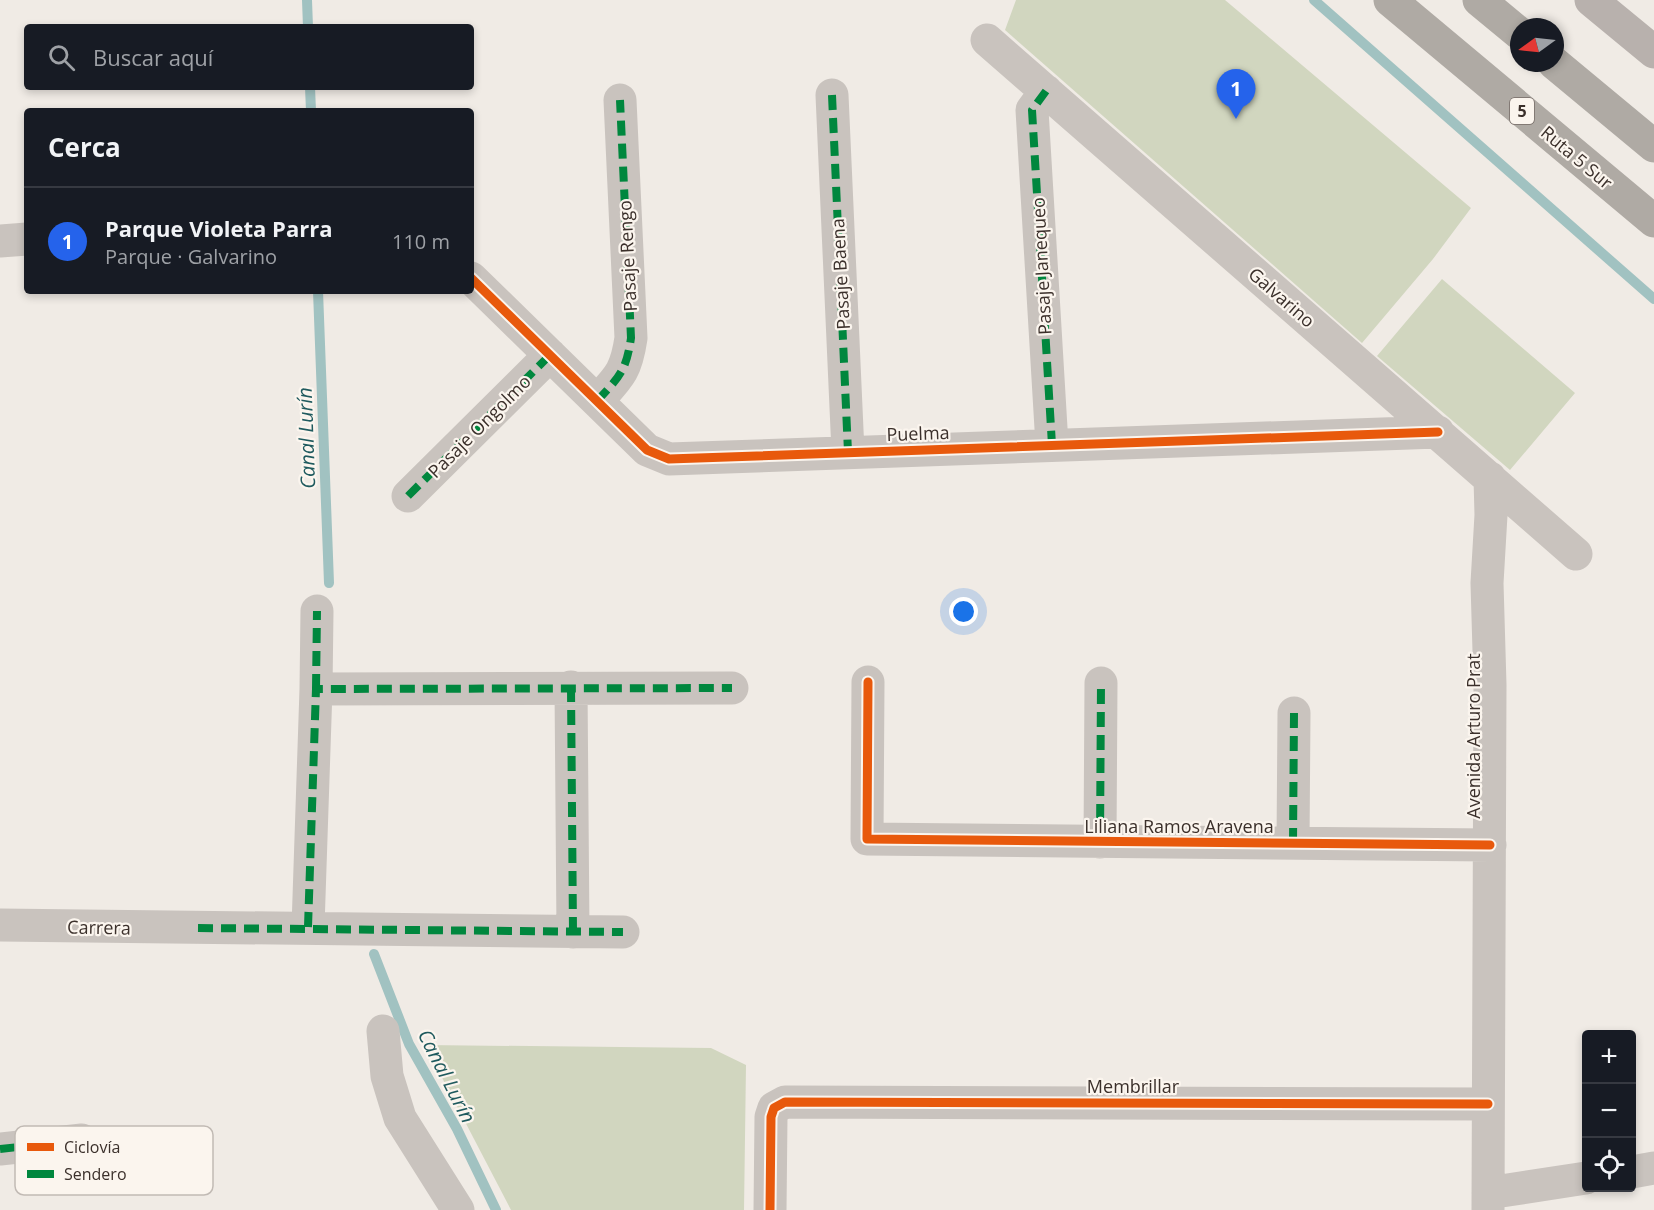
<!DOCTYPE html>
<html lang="es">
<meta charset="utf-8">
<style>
body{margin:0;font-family:"Open Sans",sans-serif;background:#242831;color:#f1f3f6}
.controls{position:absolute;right:18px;bottom:18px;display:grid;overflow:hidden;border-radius:6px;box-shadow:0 3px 9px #0003}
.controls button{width:54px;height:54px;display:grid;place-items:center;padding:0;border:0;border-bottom:2px solid #363941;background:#171b24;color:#f1f3f6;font:30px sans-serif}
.compass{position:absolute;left:1510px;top:18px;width:54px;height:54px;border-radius:50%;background:#171b24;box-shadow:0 3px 9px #0003;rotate:255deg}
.you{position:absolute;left:964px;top:612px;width:21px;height:21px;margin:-15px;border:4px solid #fff;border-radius:50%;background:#1a73e8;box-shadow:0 0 0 9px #1a73e833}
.badge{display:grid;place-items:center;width:39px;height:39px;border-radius:50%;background:#2563eb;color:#fff;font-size:20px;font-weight:700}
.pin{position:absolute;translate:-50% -50px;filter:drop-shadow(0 2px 3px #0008)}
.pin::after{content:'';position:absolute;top:32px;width:21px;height:18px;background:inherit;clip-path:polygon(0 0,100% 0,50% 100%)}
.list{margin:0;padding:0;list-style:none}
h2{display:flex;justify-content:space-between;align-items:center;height:78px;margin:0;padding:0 24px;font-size:26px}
h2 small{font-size:20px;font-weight:400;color:#9ea1a6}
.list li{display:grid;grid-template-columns:39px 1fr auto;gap:18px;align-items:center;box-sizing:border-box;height:108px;padding:0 24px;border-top:2px solid #363941}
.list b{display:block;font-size:22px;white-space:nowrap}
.list p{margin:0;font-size:20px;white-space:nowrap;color:#9ea1a6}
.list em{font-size:20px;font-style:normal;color:#9ea1a6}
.icon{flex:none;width:33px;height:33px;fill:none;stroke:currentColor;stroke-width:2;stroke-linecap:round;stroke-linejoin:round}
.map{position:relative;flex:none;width:1654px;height:1210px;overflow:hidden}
.search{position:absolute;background:#171b24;box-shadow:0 3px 9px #0003;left:24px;top:24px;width:450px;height:66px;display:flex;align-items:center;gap:15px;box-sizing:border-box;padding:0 21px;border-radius:6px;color:#9ea1a6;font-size:22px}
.panel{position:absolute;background:#171b24;box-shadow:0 3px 9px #0003;left:24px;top:108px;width:450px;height:186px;border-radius:6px}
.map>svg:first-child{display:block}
.green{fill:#d1d6bf}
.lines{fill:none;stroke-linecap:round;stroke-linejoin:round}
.stream{stroke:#a1c2c1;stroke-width:10}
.minor{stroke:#c9c3be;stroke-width:33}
.major{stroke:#b8b1ad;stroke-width:33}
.highway{stroke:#afaaa4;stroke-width:33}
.quiet{stroke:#00873e;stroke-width:8;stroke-dasharray:15 8;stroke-linecap:butt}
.cycleway-casing{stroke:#fbf5ee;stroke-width:13}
.cycleway{stroke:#e8590c;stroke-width:9}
.labels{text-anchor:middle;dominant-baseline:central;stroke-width:4.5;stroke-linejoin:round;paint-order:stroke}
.shield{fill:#fbf5ee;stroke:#756b66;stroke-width:1.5}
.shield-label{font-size:16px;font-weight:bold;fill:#3b302b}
.street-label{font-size:18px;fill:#3b302b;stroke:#fbf5ee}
.water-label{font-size:20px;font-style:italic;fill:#1f5a5e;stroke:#fbf5ee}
.key{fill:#fbf5ee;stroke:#c1bab4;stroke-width:1.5}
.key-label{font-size:16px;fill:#3b302b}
</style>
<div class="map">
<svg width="1654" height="1210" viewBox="0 0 1654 1210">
<rect width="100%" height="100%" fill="#f0ebe5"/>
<path class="green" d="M1016 0H1225L1471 208 1433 259 1362 343 1005 30Z
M1442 279 1575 393 1510 470 1377 356Z
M425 1045 711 1048 746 1065 744 1210H511Z"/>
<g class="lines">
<path class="stream" d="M307 0 308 27
M1314 0 1654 299
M310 87 311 111
M318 291 329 583
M374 954 409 1044 457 1129 496 1210"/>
<path class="minor" d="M987 40 1576 554
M1046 91 1032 110 1052 445
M832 95 848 452
M0 241 27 239
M471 278 647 450 669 459 1438 432
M597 401C619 377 626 372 631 338L620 100
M408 496 550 355
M868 682 867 839 1490 845
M571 687 573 932
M316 689 317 611
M1100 842 1101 683
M1293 843 1294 713
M0 925 623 932
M308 927 316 689 732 688
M383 1031 387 1076 400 1118 458 1210
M0 1149 82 1140
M1632 1172 1654 1168
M1488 1193 1586 1178
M770 1210 771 1117 774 1108 785 1102 1488 1104
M1488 1210 1490 685 1487 583 1491 515 1490 478"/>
<path class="major" d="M1591 0 1654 52"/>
<path class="highway" d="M1390 0 1654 221
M1479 0 1519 33
M1554 63 1654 146"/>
<path class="quiet" d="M1046 91 1032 110 1052 445
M832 95 848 452
M597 401C619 377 626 372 631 338L620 100
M408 496 550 355
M571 687 573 932
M316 689 317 611
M1100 842 1101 683
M1293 843 1294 713
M308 927 316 689 732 688
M198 928 623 932
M0 1149 82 1140"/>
<g class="cycleway-casing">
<path id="cycleway" d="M471 278 647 450 669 459 1438 432
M868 682 867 839 1490 845
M770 1210 771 1117 774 1108 785 1102 1488 1104"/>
</g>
<use href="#cycleway" class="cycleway"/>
</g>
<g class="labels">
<rect class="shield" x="1510" y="98" width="24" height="26" rx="4.5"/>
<g class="shield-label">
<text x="1522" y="111">5</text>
</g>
<g class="street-label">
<text transform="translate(1577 157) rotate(40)">Ruta 5 Sur</text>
<text transform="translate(627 256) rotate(-93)">Pasaje Rengo</text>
<text transform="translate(1041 266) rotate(-93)">Pasaje Janequeo</text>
<text transform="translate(840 274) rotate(-93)">Pasaje Baena</text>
<text transform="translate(1282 297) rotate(41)">Galvarino</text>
<text transform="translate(479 426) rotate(-45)">Pasaje Ongolmo</text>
<text transform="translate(918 433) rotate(-2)">Puelma</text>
<text transform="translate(1473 736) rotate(-90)">Avenida Arturo Prat</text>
<text x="1179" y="826">Liliana Ramos Aravena</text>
<text transform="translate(99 927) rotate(1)">Carrera</text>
<text x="1133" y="1086">Membrillar</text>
</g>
<g class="water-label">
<text transform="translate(306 438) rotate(-92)">Canal Lurín</text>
<text transform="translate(447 1076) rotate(63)">Canal Lurín</text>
</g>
</g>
<rect x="15" y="1126" width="198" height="69" rx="9" class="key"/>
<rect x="27" y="1143" width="27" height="8" fill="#e8590c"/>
<rect x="27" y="1170" width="27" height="8" fill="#00873e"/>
<g class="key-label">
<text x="64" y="1153">Ciclovía</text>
<text x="64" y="1180">Sendero</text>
</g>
</svg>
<div class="controls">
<button>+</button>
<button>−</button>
<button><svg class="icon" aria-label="locate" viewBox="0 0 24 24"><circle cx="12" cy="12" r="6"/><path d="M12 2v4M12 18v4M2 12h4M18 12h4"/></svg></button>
</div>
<svg class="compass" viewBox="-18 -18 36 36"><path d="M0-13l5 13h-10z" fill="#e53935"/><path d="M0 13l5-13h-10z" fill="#9ea1a6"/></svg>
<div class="you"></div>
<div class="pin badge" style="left:1236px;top:119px">1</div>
<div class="search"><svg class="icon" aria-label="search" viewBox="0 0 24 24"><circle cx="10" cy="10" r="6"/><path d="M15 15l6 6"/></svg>Buscar aquí</div>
<section class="panel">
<h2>Cerca<small></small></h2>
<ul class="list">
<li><span class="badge">1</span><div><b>Parque Violeta Parra</b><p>Parque · Galvarino</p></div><em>110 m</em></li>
</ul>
</section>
</div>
